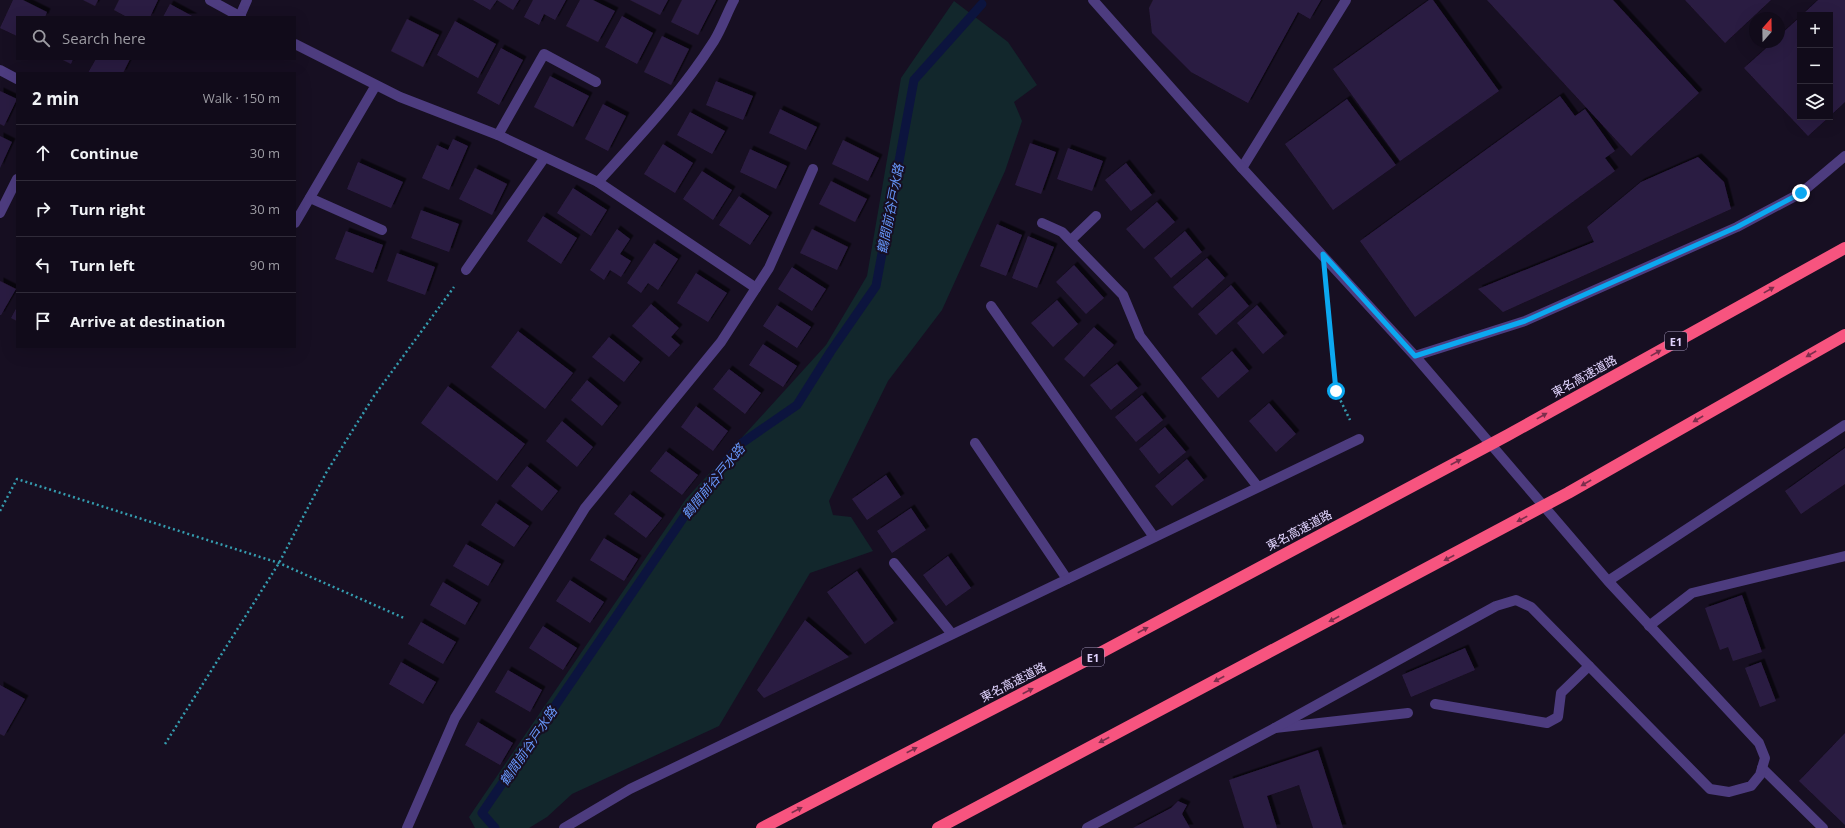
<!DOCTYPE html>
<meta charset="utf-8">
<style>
body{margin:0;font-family:"Open Sans","Noto Sans JP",sans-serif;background:#1e1927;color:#f1f3f6}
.controls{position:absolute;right:12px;top:12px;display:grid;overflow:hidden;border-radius:0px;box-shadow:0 4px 16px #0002}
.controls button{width:36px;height:36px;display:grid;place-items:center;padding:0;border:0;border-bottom:1px solid #302b39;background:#110b1a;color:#f1f3f6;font:20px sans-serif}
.compass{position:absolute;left:1749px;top:12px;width:36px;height:36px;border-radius:50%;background:#110b1a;box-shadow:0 4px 16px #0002;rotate:20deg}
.stop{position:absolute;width:12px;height:12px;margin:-9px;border:3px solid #0ca8f0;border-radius:50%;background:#fff}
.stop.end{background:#0ca8f0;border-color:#fff;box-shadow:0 1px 4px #0008}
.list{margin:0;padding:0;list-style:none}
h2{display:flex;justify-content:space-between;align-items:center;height:52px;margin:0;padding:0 16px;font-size:17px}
h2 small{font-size:13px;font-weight:400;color:#9c9ba2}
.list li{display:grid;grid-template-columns:26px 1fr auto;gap:12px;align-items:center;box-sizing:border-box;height:56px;padding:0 16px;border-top:1px solid #302b39}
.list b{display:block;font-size:15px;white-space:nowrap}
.list em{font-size:13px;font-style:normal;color:#9c9ba2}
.icon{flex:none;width:22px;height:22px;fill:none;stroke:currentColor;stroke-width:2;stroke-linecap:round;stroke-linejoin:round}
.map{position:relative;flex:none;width:1845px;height:828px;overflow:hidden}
.search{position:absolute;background:#110b1a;box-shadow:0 4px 16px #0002;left:16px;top:16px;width:280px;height:44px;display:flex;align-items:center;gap:10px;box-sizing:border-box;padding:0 14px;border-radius:0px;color:#9c9ba2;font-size:15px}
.panel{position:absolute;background:#110b1a;box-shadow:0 4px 16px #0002;left:16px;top:72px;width:280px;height:276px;border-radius:0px}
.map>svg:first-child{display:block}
.green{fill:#12272c}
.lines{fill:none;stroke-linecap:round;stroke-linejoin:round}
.stream{stroke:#0c143e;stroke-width:9}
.building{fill:#2c1c42;filter:url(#shadow)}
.path{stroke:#359caf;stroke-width:2.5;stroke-dasharray:2 3;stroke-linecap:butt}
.service{stroke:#4d3c7f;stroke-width:10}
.minor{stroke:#4d3c7f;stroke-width:10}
.motorway{stroke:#f7547f;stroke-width:12}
.oneway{fill:#7c2e4c}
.route{stroke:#0ca8f0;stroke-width:5}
.labels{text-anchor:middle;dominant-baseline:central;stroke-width:4;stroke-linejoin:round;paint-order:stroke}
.shield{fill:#170f22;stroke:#a498bb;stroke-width:1}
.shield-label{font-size:11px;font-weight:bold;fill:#e0d3fd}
.street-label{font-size:12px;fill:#e0d3fd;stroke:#170f22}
.water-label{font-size:13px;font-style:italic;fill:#6695f8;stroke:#170f22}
</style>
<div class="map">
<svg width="1845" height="828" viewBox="0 0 1845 828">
<defs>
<filter id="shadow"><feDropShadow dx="3.5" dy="-3.5" stdDeviation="0" flood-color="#0009"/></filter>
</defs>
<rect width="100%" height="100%" fill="#170f22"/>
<path class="green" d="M954 1 1008 42 1037 85 1014 102 1022 121 1005 171 942 310 888 381 829 501 833 515 851 517 873 551 810 573 719 726 572 794 547 817 529 828H475L469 817 686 499 826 345 867 276 901 78Z"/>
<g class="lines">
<path class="stream" d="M495 828 482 813 688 511 739 445 797 405 831 351 876 286 914 80 982 4"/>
</g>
<path class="building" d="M13 0H23L47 12 45 17H17V36L0 28Z
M83 0H98L95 6Z
M119 0H158L150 17H127L114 10Z
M473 0H519L513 10 497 0 490 10Z
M533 0H566L555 20 544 14 539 25 524 17Z
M580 0H593L615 11 598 42 566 26Z
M630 0H668L660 15Z
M682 0H716L698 35 671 22Z
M1153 0H1321L1310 19 1298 12 1248 103 1191 72 1152 33 1149 8Z
M1429 0H1433L1499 91 1400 161 1333 69Z
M1487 0H1613L1699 93 1631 156Z
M1685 0H1771L1725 43Z
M1818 0H1845V102L1830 116V15H1802Z
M170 4 194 17H163Z
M622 16 653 33 637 64 605 47Z
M1800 17V117H1829L1808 136 1744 68 1773 42H1779V36Z
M407 19 439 35 423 67 391 51Z
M455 21 496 44 478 78 437 55Z
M662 36 689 49 671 85 644 72Z
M501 48 523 60 499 105 477 93Z
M61 59H73L71 64Z
M96 59H130L123 73H88Z
M550 76 589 96 573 127 534 107Z
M716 81 753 96 743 120 706 105Z
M0 91 17 99 4 126 0 124Z
M1560 96 1575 116 1585 109 1615 151 1605 158 1615 171 1415 317 1360 241Z
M1347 99 1396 165 1333 210 1285 144Z
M603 104 626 116 608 151 585 139Z
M780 109 817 127 806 150 769 133Z
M690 112 725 131 712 154 677 135Z
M0 136 12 142 0 168Z
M453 139 468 146 449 190 422 178 437 145 448 150Z
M843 140 879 158 868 181 832 164Z
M1030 143 1056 152 1041 194 1015 185Z
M663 144 693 163 675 193 644 174Z
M1068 148 1103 161 1092 191 1057 179Z
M750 149 787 166 776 189 740 172Z
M1698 157 1724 182 1731 209 1503 312 1478 289 1594 242 1587 227 1641 182Z
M358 162 403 182 391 208 347 189Z
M1126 163 1152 195 1131 211 1105 180Z
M475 168 507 184 492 215 459 199Z
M702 171 732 190 713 220 683 199Z
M831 181 867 199 855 222 819 204Z
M573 188 607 210 591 236 557 213Z
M739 196 769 216 750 245 719 225Z
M1157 202 1175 222 1144 249 1126 229Z
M421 210 459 224 449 252 411 238Z
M543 216 577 238 561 264 527 241Z
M997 224 1022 235 1006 276 980 266Z
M617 229 630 239 620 254 631 261 621 277 610 270 604 280 590 270Z
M812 229 848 247 837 270 800 253Z
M346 231 383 245 373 273 335 259Z
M1185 231 1202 252 1171 278 1154 258Z
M1028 236 1054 247 1037 288 1012 278Z
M654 243 678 259 658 290 648 283 641 293 627 283Z
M397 253 435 267 425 295 387 281Z
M1207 258 1225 278 1192 308 1173 287Z
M1074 265 1104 298 1086 314 1056 282Z
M792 267 826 289 812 311 778 289Z
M696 273 727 293 708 322 677 303Z
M0 281 16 289 1 315H0Z
M1231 285 1249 306 1216 335 1198 314Z
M1057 300 1078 324 1053 347 1031 323Z
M651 304 679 328 671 337 680 345 669 357 632 326Z
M777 305 811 327 797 348 763 326Z
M1257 305 1284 336 1263 354 1237 323Z
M17 307V321L11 318Z
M1094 327 1114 345 1084 377 1064 359Z
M518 331 573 373 545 409 491 367Z
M609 337 640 362 624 382 592 357Z
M763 344 797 366 783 387 749 365Z
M1232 351 1249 371 1218 398 1201 378Z
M1117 364 1138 388 1111 410 1090 385Z
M729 369 761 393 745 414 713 389Z
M587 380 618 406 602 426 571 400Z
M448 386 525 444 497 481 421 423Z
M1142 395 1163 420 1136 442 1115 417Z
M1269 403 1296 434 1276 452 1249 421Z
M696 406 728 431 713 451 681 427Z
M562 421 593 447 577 467 546 441Z
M1165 427 1186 452 1159 474 1139 449Z
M1845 448V484L1801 514 1785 491Z
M666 451 698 475 682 495 650 471Z
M1187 459 1204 480 1172 506 1155 486Z
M527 466 558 491 542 511 511 486Z
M886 475 901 497 867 520 852 499Z
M630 494 662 518 646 538 614 514Z
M496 503 529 526 514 547 481 525Z
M911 508 926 530 892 553 877 531Z
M604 538 638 559 624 581 590 560Z
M466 544 501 564 488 586 453 566Z
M948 556 971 588 946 606 923 575Z
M857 571 894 623 865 644 827 592Z
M570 580 604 602 590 623 556 601Z
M443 582 478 603 465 625 430 605Z
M1742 595 1762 652 1733 661 1728 647 1720 650 1705 608Z
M805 620 849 657 764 698 757 690Z
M421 622 456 642 443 664 408 644Z
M543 626 577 648 563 670 529 648Z
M1465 648 1475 670 1411 697 1402 675Z
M401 662 436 682 423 704 389 684Z
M1761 662 1776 701 1760 707 1745 668Z
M508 670 542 690 530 712 495 692Z
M0 685 25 699 4 736 0 734Z
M478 722 513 743 500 765 465 745Z
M1845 733V825L1799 781Z
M1318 750 1343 828H1313L1299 785 1267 796 1277 828H1244L1229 780Z
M1178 801 1187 805 1182 814 1190 828H1133L1171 808Z"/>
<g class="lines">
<path class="path" d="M1327 292 1336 391 1350 420
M0 511 17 479 279 563 404 618
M165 744 279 563 326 473 374 396 454 287"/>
<path class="service" d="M240 16 247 0
M0 70 17 79
M498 135 544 54 596 82
M1242 168 1346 0
M598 182C639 137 681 93 714 41 722 28 727 13 734 0
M310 198 382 230
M0 213 17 179
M756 288 769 268 813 169
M991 306 1154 537
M975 443 1067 579
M894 563 952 634
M1649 626 1692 593 1845 556
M1435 704 1547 723 1558 717 1561 693 1589 666
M1275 728 1408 713
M1762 768 1823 828"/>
<path class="minor" d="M210 0 241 17
M295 44 400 97 498 135 598 182 756 288 721 342 585 508 455 718 407 828
M295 223 376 85
M1042 223 1062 232 1123 295 1140 336 1258 487
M1071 240 1096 216
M466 270 545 157
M1415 356 1525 321 1737 227 1801 193 1845 156
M1608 581 1845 425
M564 828 630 789 1359 439
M1087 828 1273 729 1496 606 1516 600 1531 607 1710 789 1729 792 1751 786 1760 775 1765 758 1759 743 1608 581 1415 356 1242 168 1093 0"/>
<path class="motorway" d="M762 828 1085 661 1508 435 1845 248
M938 828 1568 493 1845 335"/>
</g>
<defs><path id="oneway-solid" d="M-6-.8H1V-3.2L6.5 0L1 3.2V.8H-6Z"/></defs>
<g class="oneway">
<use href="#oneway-solid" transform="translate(1769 290) rotate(-29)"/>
<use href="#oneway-solid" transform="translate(1656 353) rotate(-29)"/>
<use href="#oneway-solid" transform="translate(1811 354) rotate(150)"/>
<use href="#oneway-solid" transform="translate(1542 416) rotate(-29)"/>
<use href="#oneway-solid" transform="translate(1698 419) rotate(150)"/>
<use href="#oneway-solid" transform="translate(1456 462) rotate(-28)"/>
<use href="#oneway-solid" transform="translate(1586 483) rotate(150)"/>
<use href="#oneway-solid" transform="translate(1522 519) rotate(152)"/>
<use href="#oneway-solid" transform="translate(1449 558) rotate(152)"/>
<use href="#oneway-solid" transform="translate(1334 619) rotate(152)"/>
<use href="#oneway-solid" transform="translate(1143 630) rotate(-28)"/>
<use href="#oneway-solid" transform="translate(1219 679) rotate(152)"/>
<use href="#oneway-solid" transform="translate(1028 691) rotate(-27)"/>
<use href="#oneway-solid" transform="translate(1104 740) rotate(152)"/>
<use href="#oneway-solid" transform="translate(912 750) rotate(-27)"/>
<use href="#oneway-solid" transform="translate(797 810) rotate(-27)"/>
</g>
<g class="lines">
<path class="route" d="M1336 391 1323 254 1415 356 1525 321 1737 227 1801 193"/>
</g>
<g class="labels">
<g class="shield">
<rect x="1665" y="332" width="22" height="18" rx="3"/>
<rect x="1082" y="648" width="22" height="18" rx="3"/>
</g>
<g class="shield-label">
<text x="1676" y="341">E1</text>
<text x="1093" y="657">E1</text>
</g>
<g class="street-label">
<text transform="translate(1584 376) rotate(-29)">東名高速道路</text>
<text transform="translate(1299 530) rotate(-28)">東名高速道路</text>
<text transform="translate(1013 682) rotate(-27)">東名高速道路</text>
</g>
<g class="water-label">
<text transform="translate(890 209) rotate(-79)">鶴間前谷戸水路</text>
<text transform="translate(713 481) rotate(-51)">鶴間前谷戸水路</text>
<text transform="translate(528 746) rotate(-56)">鶴間前谷戸水路</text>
</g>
</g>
</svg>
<div class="controls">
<button>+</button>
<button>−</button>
<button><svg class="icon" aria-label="layers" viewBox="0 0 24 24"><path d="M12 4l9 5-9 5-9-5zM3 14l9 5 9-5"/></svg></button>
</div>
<svg class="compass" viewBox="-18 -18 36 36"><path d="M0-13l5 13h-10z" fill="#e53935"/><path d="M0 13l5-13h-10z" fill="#9c9ba2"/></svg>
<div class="stop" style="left:1336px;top:391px"></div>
<div class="stop end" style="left:1801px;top:193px"></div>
<div class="search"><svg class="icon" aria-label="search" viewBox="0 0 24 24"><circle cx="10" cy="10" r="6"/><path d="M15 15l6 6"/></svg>Search here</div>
<section class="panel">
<h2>2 min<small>Walk · 150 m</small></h2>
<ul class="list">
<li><svg class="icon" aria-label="ahead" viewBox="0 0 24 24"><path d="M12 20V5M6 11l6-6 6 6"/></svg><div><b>Continue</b></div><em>30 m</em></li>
<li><svg class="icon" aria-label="right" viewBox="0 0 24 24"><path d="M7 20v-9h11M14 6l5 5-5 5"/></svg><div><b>Turn right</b></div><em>30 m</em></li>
<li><svg class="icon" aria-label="left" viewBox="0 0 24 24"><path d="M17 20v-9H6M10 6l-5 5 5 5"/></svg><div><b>Turn left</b></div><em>90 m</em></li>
<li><svg class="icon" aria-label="arrive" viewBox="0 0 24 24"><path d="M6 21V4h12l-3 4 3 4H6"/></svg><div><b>Arrive at destination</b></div></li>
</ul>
</section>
</div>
